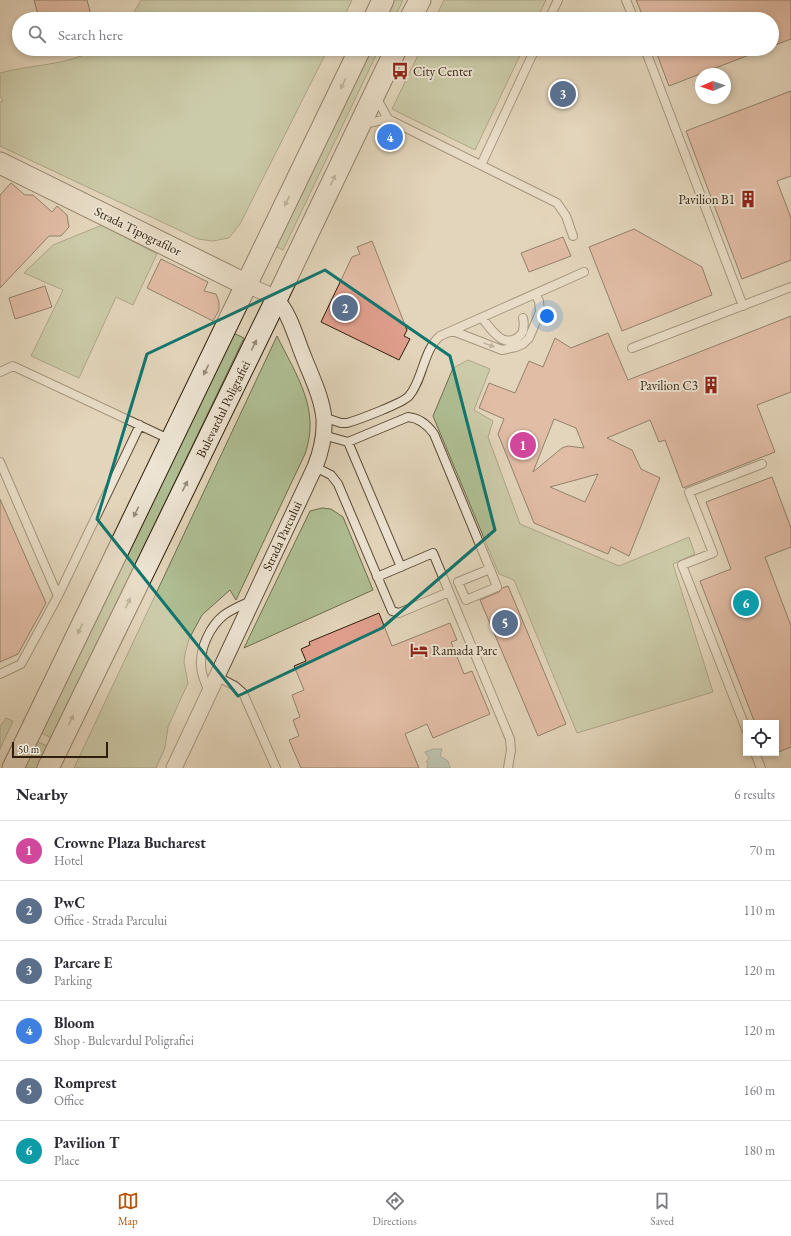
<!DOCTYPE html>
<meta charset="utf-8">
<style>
body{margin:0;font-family:"EB Garamond",serif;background:#f2f2f3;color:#2b2b33}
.controls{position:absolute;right:12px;bottom:12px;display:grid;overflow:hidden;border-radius:0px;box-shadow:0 2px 6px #0003}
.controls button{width:36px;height:36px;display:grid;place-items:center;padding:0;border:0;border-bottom:1px solid #e1e1e2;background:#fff;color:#2b2b33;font:20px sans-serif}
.compass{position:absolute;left:695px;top:68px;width:36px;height:36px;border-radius:50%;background:#fff;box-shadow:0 2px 6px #0003;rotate:268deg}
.scale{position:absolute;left:12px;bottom:10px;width:96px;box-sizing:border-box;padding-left:4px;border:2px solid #2e1e0a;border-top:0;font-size:11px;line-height:14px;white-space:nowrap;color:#2e1e0a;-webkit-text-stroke:3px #ede4d3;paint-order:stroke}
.you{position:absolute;left:547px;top:316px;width:14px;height:14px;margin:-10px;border:3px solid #fff;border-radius:50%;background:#1a73e8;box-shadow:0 0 0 6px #1a73e833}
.badge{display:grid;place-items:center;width:26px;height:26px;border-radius:50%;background:#b45309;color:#fff;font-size:13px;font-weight:700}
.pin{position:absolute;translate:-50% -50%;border:2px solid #fff;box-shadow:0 1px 4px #0006}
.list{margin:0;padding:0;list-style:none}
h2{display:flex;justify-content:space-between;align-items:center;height:52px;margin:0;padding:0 16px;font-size:17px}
h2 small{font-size:13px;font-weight:400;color:#7c7c81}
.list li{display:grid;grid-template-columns:26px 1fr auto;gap:12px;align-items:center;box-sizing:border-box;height:60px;padding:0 16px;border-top:1px solid #e1e1e2}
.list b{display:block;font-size:15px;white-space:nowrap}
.list p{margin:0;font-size:13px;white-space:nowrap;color:#7c7c81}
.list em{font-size:13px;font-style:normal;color:#7c7c81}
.icon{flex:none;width:22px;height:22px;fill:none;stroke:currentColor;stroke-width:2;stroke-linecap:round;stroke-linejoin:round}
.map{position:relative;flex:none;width:791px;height:768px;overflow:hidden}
.search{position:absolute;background:#fff;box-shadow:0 2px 6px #0003;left:12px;right:12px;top:12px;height:44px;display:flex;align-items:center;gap:10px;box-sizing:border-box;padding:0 14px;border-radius:22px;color:#7c7c81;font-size:15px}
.sheet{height:412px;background:#fff}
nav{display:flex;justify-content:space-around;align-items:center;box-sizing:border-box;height:56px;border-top:1px solid #e1e1e2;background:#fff;font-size:11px;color:#7c7c81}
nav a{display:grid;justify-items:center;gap:2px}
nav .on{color:#b45309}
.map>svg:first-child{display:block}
.green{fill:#afbe93;stroke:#6e6e4e}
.water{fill:#95b9ae;stroke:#6c7b6c}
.building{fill:#e09f8d;stroke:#2e1e0a;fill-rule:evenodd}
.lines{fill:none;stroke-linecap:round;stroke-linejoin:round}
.lane-casing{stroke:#5b4c36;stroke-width:10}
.street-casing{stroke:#5b4c36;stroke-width:17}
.secondary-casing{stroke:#2e1e0a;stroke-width:23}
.lane{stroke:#ede4d3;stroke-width:8}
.street{stroke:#ede4d3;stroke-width:15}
.secondary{stroke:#ede4d3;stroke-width:21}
.oneway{fill:#978b79}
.marked{fill:none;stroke:#0f766e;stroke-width:3;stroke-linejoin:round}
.labels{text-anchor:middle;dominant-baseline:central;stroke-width:4;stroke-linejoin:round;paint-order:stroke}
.poi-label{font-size:13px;fill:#2e1e0a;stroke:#ede4d3;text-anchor:start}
.street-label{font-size:13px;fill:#2e1e0a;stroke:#ede4d3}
</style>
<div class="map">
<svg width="791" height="768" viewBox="0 0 791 768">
<rect width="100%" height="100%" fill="#e3d5bb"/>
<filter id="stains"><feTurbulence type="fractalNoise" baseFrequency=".005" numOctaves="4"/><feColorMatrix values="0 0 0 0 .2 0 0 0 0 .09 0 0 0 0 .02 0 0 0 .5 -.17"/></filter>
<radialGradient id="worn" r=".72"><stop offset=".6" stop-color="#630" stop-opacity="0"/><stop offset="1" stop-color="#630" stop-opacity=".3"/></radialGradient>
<path class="green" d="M141 0H352L343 19H130Z
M393 0H403L394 19H384Z
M444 0H546L537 19H435Z
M97 49H328L240 224 229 238 213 241 198 239 0 146V102L3 101 0 96V73C34 64 65 66 97 49Z
M369 49H379L283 250 275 246Z
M421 49H523L475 150 392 109Z
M102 225 157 254 133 305 116 297 79 378 31 356 63 290 24 273 53 245Z
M229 331 244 338 52 738 37 731Z
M277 336C296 375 321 409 305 454L236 600 230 590 202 615 189 639 185 654 184 662 188 683 168 727 165 748 156 768H74Z
M468 360 490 369 474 410 493 421 488 437 520 524 619 566 689 537 695 554 673 564 713 692 577 733 514 580 499 574 433 416 453 368Z
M322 508 331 509 343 517 373 590 244 648 310 511Z
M6 718 13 721 0 749V727Z
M34 740 49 747 39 768H20Z"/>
<path class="water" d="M433 749H442L440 756 448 761 450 768H427L428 763 426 762 429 758 425 752Z"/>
<path class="building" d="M34 0H87L92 19H60L59 13 39 18Z
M636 0H791V39L772 46V19H644Z
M655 49H762V50L669 86Z
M791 91V176L777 181 791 218V260L742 279 686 131Z
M11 183 25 195H33L52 212 57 206 67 215 69 227 61 236H49L0 288V195Z
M634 229 702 267 712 295 622 331 589 247Z
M563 237 571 256 529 272 521 253Z
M372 241 407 330 404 336 410 339 399 360 321 322 352 257 360 254 357 247Z
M161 259 208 282 204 291 216 294 219 302V310L213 321 147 288Z
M45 286 52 307 15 319 9 298Z
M791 316V392L757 405 775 452 683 488 665 440 659 442 650 420 607 438 632 450 641 469 660 478 629 556 611 547 608 554 534 523 498 434 504 419 479 408 489 383 515 393 529 361 543 367 555 338 571 348 608 333 628 380ZM554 419 576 428 584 448 568 446 562 448 533 472ZM598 474 585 502 550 487Z
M772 477 791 528V547L765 557 791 626V747L776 753V723H755L700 581 731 569 706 502Z
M0 499 46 603 18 654 0 662Z
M508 586 566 724 538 736 480 600 499 592 502 588Z
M379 613 392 646 450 623 457 640 451 642 464 674 472 671 490 714 433 738 427 724 405 734 419 768H301L289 740 299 736 293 720 300 717 292 695 304 690 294 666 306 661 301 649 310 645 309 642Z"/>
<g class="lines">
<g class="lane-casing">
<path id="lane" d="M626 0 634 19
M549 19 558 0
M645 49 743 306
M376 97 388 119 557 203 566 216 573 236
M363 124 388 119
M481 165 535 49
M482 318C487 324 492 332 499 337 506 344 519 340 523 331 524 326 524 322 523 318
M453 331 502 350 516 347 523 344 529 338 540 312 539 301 535 294
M632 348 791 287
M0 372 13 366 171 440
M323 417 341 423H347C358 420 403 403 409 396 423 380 423 350 440 336L584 272
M323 435 348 442 408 417C419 418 427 424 434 434L490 569 458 582 466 600 497 587 490 569
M348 442 401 567
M0 462 58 596
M315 467 331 475 338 484 392 611 399 613 449 592
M377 577 433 553 510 739 511 750 508 768
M0 674 21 664 58 596 140 425
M216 676 235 686 243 693 276 768
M209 692C206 684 201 675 201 665 200 648 210 626 224 615 232 609 242 605 251 601
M746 729 682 565 713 553 689 492 762 464
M755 753 761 768"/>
</g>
<g class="street-casing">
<path id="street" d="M174 768 315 467C321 452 325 436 324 419 322 397 311 376 303 355 296 338 290 314 277 300 271 294 255 289 247 285"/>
</g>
<g class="secondary-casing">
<path id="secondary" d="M374 19 383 0
M410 19 420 0
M0 163 247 285
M13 768 360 49
M48 768 276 300 396 49"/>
</g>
<use href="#lane" class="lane"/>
<use href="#street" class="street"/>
<use href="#secondary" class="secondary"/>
</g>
<defs><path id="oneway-solid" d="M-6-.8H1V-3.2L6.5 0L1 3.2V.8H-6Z"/></defs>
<g class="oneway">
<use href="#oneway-solid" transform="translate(343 84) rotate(116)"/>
<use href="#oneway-solid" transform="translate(333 180) rotate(-65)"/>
<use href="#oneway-solid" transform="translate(287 201) rotate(116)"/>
<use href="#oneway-solid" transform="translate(254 345) rotate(-64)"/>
<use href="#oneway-solid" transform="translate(489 345) rotate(21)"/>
<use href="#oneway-solid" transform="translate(206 370) rotate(116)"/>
<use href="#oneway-solid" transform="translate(185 486) rotate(-64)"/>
<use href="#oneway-solid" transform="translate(136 512) rotate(116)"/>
<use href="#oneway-solid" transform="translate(128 603) rotate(-64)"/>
<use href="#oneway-solid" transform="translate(80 629) rotate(116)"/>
<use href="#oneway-solid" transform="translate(71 720) rotate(-64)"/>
</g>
<path d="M0 0H791V768H0ZM325 270 450 356 495 530 382 628 238 696 97 519 147 354Z" fill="#e3d5bb" fill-opacity=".55" fill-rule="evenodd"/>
<path class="marked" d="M325 270 450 356 495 530 382 628 238 696 97 519 147 354Z"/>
<defs>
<g id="bus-bare" transform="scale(1.38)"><path d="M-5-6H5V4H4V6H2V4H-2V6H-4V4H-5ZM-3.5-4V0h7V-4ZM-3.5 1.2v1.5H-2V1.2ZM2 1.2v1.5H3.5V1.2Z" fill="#8f2418" stroke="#ede4d3" stroke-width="2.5" paint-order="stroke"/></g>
<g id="building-bare" transform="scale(1.38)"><path d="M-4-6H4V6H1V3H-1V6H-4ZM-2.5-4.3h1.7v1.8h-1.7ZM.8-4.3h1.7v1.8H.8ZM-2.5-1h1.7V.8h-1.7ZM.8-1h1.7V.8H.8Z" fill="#8f2418" stroke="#ede4d3" stroke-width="2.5" paint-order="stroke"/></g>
<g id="hotel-bare" transform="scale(1.38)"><path d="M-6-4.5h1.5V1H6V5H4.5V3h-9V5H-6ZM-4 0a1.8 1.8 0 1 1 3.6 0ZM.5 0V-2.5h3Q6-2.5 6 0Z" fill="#8f2418" stroke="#ede4d3" stroke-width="2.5" paint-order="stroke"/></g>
</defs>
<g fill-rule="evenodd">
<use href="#bus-bare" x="400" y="71"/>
<use href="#building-bare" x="748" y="199"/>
<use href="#building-bare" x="711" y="385"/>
<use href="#hotel-bare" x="419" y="650"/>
</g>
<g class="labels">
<g class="poi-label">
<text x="413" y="71">City Center</text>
<text x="735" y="199" text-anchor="end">Pavilion B1</text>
<text x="698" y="385" text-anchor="end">Pavilion C3</text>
<text x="432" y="650">Ramada Parc</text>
</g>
<g class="street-label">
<text transform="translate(138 231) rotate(26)">Strada Tipografilor</text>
<text transform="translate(223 409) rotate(-64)">Bulevardul Poligrafiei</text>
<text transform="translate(282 536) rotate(-65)">Strada Parcului</text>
</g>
</g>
<rect width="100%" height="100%" filter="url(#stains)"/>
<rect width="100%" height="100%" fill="url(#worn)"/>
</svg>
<div class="controls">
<button><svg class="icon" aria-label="locate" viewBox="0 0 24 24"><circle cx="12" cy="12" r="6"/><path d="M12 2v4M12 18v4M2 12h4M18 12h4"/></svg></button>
</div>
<svg class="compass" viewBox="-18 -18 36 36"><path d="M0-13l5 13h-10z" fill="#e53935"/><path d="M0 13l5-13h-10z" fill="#7c7c81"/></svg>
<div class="scale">50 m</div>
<div class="you"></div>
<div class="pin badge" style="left:523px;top:445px;background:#d1479c">1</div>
<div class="pin badge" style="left:345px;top:308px;background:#5c6f8a">2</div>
<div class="pin badge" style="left:563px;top:94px;background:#5c6f8a">3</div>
<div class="pin badge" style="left:390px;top:137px;background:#3f7fe0">4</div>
<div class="pin badge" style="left:505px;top:623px;background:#5c6f8a">5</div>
<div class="pin badge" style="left:746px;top:603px;background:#0f9aa8">6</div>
<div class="search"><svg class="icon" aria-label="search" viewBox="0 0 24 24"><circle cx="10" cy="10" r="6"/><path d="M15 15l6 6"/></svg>Search here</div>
</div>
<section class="sheet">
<h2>Nearby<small>6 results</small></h2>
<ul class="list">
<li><span class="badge" style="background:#d1479c">1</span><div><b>Crowne Plaza Bucharest</b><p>Hotel</p></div><em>70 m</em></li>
<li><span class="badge" style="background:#5c6f8a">2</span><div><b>PwC</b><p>Office · Strada Parcului</p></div><em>110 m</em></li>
<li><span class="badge" style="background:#5c6f8a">3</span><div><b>Parcare E</b><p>Parking</p></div><em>120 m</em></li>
<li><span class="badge" style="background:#3f7fe0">4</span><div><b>Bloom</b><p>Shop · Bulevardul Poligrafiei</p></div><em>120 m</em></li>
<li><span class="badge" style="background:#5c6f8a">5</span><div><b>Romprest</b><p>Office</p></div><em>160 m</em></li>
<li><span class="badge" style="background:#0f9aa8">6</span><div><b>Pavilion T</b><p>Place</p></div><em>180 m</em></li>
</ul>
</section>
<nav>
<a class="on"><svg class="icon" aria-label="map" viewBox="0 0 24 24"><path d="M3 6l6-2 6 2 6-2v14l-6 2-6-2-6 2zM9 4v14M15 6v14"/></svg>Map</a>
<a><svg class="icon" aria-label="directions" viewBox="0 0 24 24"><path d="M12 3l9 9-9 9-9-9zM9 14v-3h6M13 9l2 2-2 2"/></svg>Directions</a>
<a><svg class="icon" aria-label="saved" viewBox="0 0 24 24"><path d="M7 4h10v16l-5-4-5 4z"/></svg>Saved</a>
</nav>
